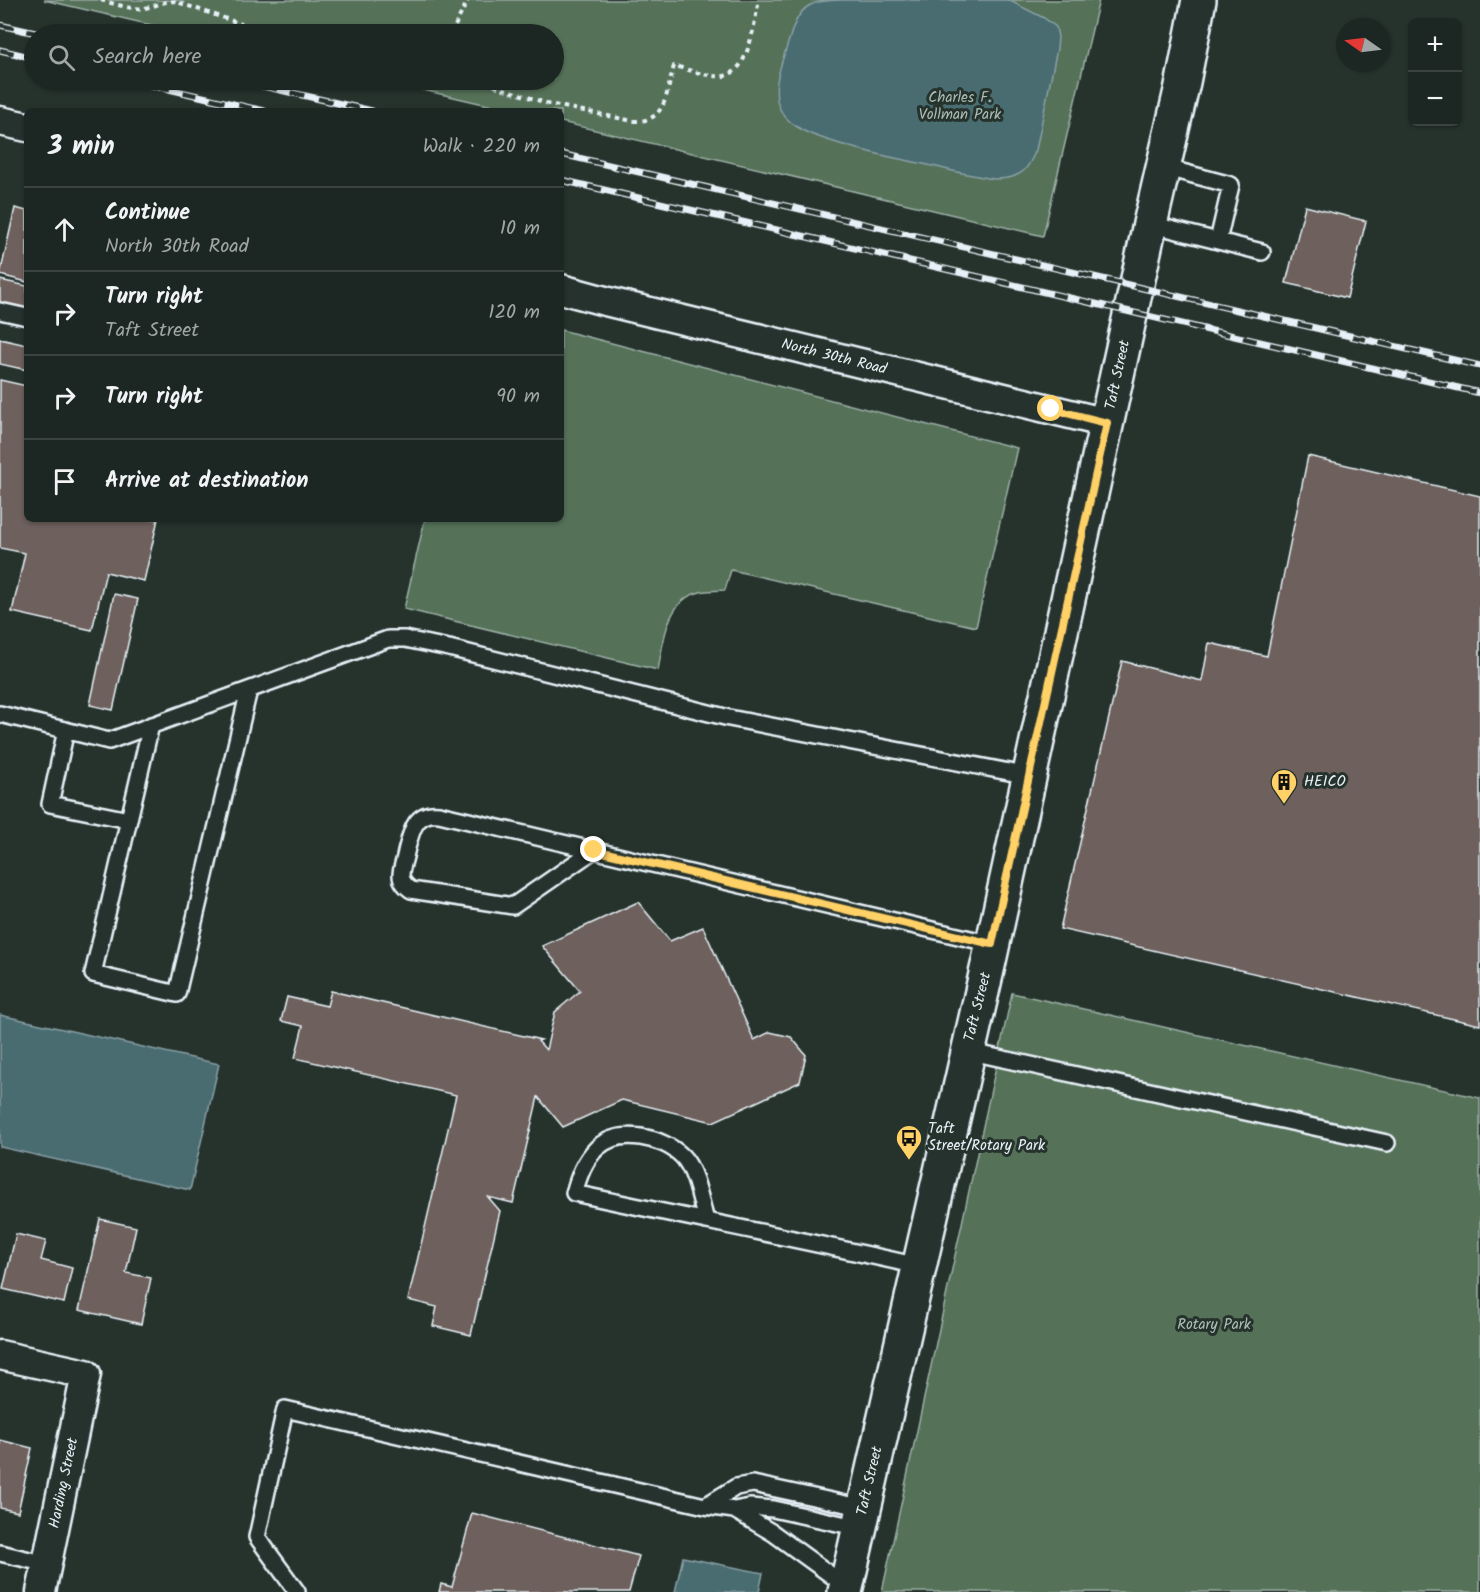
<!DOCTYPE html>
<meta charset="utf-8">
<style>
body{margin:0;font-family:Kalam,sans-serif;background:#252e2a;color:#f1f3f6}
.controls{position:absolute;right:18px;top:18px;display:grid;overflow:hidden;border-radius:9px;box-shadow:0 2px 4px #0004}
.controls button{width:54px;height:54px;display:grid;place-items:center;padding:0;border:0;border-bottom:2px solid #3a4340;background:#1c2622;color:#f1f3f6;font:30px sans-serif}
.compass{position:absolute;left:1336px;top:18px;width:54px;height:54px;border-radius:50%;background:#1c2622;box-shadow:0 2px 4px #0004;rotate:284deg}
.stop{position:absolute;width:18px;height:18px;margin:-14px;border:4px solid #ffd166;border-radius:50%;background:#fff}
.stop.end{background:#ffd166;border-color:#fff;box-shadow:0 2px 6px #0008}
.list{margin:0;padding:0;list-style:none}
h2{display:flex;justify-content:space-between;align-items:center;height:78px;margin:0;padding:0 24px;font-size:26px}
h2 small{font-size:20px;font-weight:400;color:#a0a5a5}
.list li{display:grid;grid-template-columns:39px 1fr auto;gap:18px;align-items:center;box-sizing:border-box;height:84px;padding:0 24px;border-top:2px solid #3a4340}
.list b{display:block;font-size:22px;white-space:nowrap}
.list p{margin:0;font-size:20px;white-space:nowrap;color:#a0a5a5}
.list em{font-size:20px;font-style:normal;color:#a0a5a5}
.icon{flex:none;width:33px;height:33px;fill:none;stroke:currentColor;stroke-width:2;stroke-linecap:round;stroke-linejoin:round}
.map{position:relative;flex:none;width:1480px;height:1592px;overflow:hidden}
.search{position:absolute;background:#1c2622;box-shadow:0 2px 4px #0004;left:24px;top:24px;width:540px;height:66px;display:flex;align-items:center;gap:15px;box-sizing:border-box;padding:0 21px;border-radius:33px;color:#a0a5a5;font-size:22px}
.panel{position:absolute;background:#1c2622;box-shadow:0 2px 4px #0004;left:24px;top:108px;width:540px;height:414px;border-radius:9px}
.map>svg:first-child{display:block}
.green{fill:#547158;stroke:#9eb1a8;stroke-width:1.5}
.water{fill:#4a6c71;stroke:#89a1a7;stroke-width:1.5}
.building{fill:#6e615b;stroke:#e8f1f8;stroke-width:1.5}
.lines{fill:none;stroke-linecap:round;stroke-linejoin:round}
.service-casing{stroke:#e8f1f8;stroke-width:20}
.minor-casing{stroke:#e8f1f8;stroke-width:33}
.tertiary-casing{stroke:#e8f1f8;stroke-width:38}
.path{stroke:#e8f1f8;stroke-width:4;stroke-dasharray:4.5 4.5;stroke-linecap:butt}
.service{stroke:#26332d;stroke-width:15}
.minor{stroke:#26332d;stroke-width:28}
.tertiary{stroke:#26332d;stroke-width:33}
.rail-casing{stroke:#e8f1f8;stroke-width:7}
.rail{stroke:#26332d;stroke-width:4.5;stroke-dasharray:14;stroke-linecap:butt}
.route{stroke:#ffd166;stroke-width:8}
.labels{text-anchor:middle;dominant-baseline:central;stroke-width:6;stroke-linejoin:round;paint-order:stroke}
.park-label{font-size:15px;fill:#adbeb8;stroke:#26332d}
.street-label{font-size:15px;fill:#e8f1f8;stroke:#26332d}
.poi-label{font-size:15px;fill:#e8f1f8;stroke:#26332d;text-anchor:start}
</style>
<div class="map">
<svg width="1480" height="1592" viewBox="0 0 1480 1592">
<rect width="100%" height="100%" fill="#26332d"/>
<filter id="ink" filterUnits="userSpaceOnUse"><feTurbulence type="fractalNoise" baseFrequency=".0167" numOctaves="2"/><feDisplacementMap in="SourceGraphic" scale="12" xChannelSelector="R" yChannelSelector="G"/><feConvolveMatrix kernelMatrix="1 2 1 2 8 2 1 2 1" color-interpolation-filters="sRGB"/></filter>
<g filter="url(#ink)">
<path class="green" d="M44 0H1099L1043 236 561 122V111H514L380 80H554V34H190Z
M561 330 1017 448 976 627 731 570 725 590C716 591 705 590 697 593 666 601 663 645 658 670L404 609 425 519H561Z
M1012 993 1480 1098V1592H882Z"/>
<path class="water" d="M842 0H1008L1044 18 1056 27 1058 37 1057 49 1036 150C1032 159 1027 171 1017 175 1012 178 1001 179 995 179 972 176 950 170 928 165 889 157 851 149 813 135 802 131 787 122 781 111 769 89 783 60 790 37 799 5 811 0 842 0Z
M0 1015 219 1064 190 1190 0 1147Z
M683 1557 763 1573 759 1592H675Z"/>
<path class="building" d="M1305 206 1366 221 1347 298 1286 283Z
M15 208 27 211V282L0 275Z
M0 280 27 286V311L0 305Z
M0 339 27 345V370L0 364Z
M0 380 27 386V519H158L144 581 106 572 92 630 12 612 25 553 0 548Z
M1308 456 1480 496V1025L1060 929 1122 661 1202 681 1209 643 1267 656Z
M114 594 138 599 113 710 90 705Z
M638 902 670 941 703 927 754 1040 770 1032 791 1037 806 1055 800 1082 713 1122 622 1100 563 1127 538 1097 513 1203 488 1197 500 1211 471 1335 433 1326 437 1307 408 1300 456 1095 295 1058 303 1026 281 1021 287 997 327 1006 331 991 541 1040 538 1041 546 1050 555 1012 580 991 542 946Z
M100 1219 136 1227 126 1273 151 1278 141 1324 79 1310Z
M16 1234 46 1241 41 1260 72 1268 64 1303 3 1289Z
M0 1440 32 1448 18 1512 0 1508Z
M472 1513 639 1556 629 1592H439L441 1584 452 1587Z"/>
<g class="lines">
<g class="service-casing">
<path id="service" d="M1163 167 1231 185 1218 241
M1150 224 1262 252
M0 311 27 317
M0 714 109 741 388 639H405L449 648 729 718 1030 776
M151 725 93 974 177 994 249 690
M66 730 50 804 129 820
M594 850 513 906 411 890C406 886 401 882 401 875 401 868 405 859 406 852 411 833 414 811 439 814L992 944
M967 1051 1387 1143
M706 1221C701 1203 696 1170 682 1156 663 1137 619 1127 597 1148 584 1161 579 1176 574 1193 688 1218 804 1240 918 1266
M705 1506 736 1487 753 1484 864 1508
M734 1510 773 1533 846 1586
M0 1553 47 1564
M297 1592 257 1537 285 1409 705 1506 734 1510 750 1507 773 1509 860 1528"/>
</g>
<g class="minor-casing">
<path id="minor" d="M0 121 27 127
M561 289 605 301 1107 423
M0 1355 86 1374 41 1592"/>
</g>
<g class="tertiary-casing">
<path id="tertiary" d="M845 1592 989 961 1150 224 1183 82 1199 0"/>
</g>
<path class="path" d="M101 0C115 4 131 10 145 8 156 6 164 1 174 1L271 34
M451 34 468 0
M477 80 549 104 633 121C667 123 666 92 674 66 688 69 709 78 724 76 750 72 754 21 759 0"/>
<use href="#service" class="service"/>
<use href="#minor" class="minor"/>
<use href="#tertiary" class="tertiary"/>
<g class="rail-casing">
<path id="rail" d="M0 25 40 34
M0 50 34 58
M129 80 264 111
M236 80 372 111
M561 154 1480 366
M561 180 1480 393"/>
</g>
<use href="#rail" class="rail"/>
</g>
</g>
<g class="lines" filter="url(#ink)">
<path class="route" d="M594 850 992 944 1107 423 1051 409"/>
</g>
<defs>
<g id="building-pin" transform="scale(1.35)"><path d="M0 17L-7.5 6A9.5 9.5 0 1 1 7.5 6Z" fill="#ffd166" stroke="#26332d"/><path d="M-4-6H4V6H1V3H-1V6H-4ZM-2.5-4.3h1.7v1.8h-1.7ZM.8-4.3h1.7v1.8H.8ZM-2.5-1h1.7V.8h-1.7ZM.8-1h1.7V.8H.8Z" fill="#111"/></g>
<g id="bus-pin" transform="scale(1.35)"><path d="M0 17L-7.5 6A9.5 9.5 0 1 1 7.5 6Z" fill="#ffd166" stroke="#26332d"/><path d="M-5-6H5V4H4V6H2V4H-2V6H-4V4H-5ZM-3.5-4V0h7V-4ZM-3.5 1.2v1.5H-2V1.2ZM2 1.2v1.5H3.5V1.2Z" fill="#111"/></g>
</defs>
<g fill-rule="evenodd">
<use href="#building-pin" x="1284" y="782"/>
<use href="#bus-pin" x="909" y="1138"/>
</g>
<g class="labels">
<g class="park-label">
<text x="960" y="98">Charles F.<tspan x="960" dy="17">Vollman Park</tspan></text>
<text x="1214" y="1325">Rotary Park</text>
</g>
<g class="street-label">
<text transform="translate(834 357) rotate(14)">North 30th Road</text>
<text transform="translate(1118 375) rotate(-78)">Taft Street</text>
<text transform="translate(978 1007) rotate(-76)">Taft Street</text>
<text transform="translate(870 1481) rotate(-77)">Taft Street</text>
<text transform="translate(64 1483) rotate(-78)">Harding Street</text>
</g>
<g class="poi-label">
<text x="1304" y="782">HEICO</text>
<text x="928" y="1129">Taft<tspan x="928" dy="17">Street/Rotary Park</tspan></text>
</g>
</g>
</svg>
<div class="controls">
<button>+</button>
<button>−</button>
</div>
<svg class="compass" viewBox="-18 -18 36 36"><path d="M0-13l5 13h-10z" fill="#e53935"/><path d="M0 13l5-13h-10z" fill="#a0a5a5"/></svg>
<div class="stop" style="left:1051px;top:409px"></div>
<div class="stop end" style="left:594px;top:850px"></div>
<div class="search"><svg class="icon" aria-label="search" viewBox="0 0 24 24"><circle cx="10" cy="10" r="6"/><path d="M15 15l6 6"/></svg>Search here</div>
<section class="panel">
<h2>3 min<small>Walk · 220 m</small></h2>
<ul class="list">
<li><svg class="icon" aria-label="ahead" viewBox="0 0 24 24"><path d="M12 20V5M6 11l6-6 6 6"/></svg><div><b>Continue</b><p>North 30th Road</p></div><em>10 m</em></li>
<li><svg class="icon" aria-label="right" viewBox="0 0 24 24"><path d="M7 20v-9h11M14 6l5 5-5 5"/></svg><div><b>Turn right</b><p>Taft Street</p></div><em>120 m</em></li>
<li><svg class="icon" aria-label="right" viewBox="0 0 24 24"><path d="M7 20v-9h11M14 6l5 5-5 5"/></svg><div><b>Turn right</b></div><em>90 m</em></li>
<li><svg class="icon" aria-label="arrive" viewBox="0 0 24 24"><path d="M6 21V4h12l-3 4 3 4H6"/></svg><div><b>Arrive at destination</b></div></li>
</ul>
</section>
</div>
